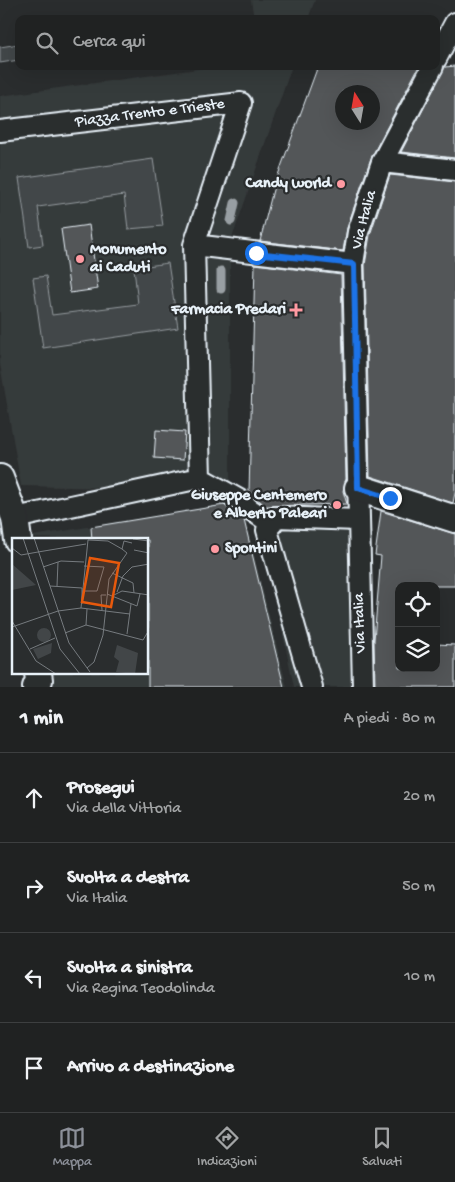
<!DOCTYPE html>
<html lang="it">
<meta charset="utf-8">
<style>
body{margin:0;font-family:"Gochi Hand",sans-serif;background:#282a2a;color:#f1f3f6}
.controls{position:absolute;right:15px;bottom:15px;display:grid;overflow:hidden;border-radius:10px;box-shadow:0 5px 20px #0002}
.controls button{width:45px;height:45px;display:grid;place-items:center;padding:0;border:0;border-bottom:1px solid #3d3f40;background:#202222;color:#f1f3f6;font:25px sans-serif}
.compass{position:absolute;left:335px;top:85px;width:45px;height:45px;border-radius:50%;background:#202222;box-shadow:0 5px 20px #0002;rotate:349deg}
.stop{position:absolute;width:15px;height:15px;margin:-11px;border:4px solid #1a73e8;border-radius:50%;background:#fff}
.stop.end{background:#1a73e8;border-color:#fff;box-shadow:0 1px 5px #0008}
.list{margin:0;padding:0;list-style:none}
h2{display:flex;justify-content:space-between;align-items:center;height:65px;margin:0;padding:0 20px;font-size:21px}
h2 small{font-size:16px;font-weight:400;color:#a2a4a5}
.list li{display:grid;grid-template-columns:32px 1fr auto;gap:15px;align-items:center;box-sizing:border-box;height:90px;padding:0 20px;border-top:1px solid #3d3f40}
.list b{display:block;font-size:19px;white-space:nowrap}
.list p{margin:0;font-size:16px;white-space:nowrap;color:#a2a4a5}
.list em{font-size:16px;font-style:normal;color:#a2a4a5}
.icon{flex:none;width:28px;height:28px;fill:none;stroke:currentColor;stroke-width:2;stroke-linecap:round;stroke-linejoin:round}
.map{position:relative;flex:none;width:455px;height:687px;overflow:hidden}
.search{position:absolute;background:#202222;box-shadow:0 5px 20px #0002;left:15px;right:15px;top:15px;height:55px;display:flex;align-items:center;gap:12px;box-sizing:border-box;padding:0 18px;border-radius:10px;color:#a2a4a5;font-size:19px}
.sheet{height:425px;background:#202222}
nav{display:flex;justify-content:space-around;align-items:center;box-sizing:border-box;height:70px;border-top:1px solid #3d3f40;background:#202222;font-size:14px;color:#a2a4a5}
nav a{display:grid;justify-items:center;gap:2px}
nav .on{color:#8c9099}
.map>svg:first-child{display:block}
.built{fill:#363a3b}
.green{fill:#424648;stroke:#959ca0}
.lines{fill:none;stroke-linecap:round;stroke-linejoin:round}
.stream{stroke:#989fa3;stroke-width:9}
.building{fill:#535759;stroke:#e8f1f8;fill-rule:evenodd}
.pedestrian-casing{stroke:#e8f1f8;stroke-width:24}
.minor-casing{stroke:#e8f1f8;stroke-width:30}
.pedestrian{stroke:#2a2d2e;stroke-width:20}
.minor{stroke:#2a2d2e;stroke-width:26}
.route{stroke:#1a73e8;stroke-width:6}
.poi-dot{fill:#ff9aa2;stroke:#2a2d2e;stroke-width:2}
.labels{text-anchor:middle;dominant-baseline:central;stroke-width:4.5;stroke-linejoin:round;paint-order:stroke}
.street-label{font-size:16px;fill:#e8f1f8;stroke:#2a2d2e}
.poi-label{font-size:16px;font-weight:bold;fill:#e8f1f8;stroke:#2a2d2e;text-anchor:end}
.inset-road{fill:none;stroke:#767b7f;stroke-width:1}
.view{fill:#e8590c;fill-opacity:0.15;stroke:#e8590c;stroke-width:2.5}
.inset-edge{fill:none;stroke:#e8f1f8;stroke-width:2.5}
</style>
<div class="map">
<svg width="455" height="687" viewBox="0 0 455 687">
<rect width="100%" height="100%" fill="#2a2d2e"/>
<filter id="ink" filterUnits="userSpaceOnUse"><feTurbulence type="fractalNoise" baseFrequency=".02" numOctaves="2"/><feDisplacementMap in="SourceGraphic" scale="10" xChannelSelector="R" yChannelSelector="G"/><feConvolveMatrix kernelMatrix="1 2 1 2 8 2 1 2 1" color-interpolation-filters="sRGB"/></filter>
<g filter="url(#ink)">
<path class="built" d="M251 0H315L308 19H254Z
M219 66H292L230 244V480L249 506 349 527 355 687H294L261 531 241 503 287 687H40L38 673H148V540L21 538 239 502 204 490 21 486 0 364V96Z"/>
<path class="green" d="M19 44V60L0 63V47Z
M153 159 163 226 128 229 124 195 38 207 43 245 29 247 19 178Z
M168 263 178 328 43 348 33 278 46 276 52 315 138 304 134 268Z"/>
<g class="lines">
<path class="stream" d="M231 221 235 203
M221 289V271"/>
</g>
<path class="building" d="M318 66H419L371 158 347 228 343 251 260 241 274 186ZM342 92H372V122H342Z
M455 66V158L401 152 445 67Z
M390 175 455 182V493L453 503 370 476 365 265 370 235Z
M89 225 98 289 70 293 61 229Z
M255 264 341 275 346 479 343 491 347 504 266 506 249 492Z
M156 430 185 432 183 460 154 458Z
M224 505 244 520 284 687H148V540H92L91 527Z
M381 511 455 534V586H399V668H436V644L455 645V687H375L374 640 381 556 375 555Z"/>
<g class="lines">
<g class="pedestrian-casing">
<path id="pedestrian" d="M436 59 455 23
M0 131 241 103 194 245 200 478 15 518
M382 162 455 170
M194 245 353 264
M200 478 243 502 248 508 272 524
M312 687 267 530 276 517 358 520
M363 687 353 264 358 232 382 162 433 66"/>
</g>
<g class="minor-casing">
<path id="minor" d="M0 478 15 518 18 540
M358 488 455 519
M36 687 39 680 38 673"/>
</g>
<use href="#pedestrian" class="pedestrian"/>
<use href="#minor" class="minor"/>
</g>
</g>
<g class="lines" filter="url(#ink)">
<path class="route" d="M256 253 354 264 358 488 390 498"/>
</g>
<g class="poi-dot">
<circle cx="341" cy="184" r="5"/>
<circle cx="80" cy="259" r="5"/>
<path d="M293.5 302.5h5v5h5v5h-5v5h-5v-5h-5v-5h5z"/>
<circle cx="337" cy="505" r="5"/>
<circle cx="215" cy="549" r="5"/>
</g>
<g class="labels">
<g class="street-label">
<text transform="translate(150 114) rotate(-7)">Piazza Trento e Trieste</text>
<text transform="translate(365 220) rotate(-75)">Via Italia</text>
<text transform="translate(361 623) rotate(-92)">Via Italia</text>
</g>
<g class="poi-label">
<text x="331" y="184">Candy world</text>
<text x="90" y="250" text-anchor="start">Monumento<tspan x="90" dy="18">ai Caduti</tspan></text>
<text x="286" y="310">Farmacia Predari</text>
<text x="327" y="496">Giuseppe Centemero<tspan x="327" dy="18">e Alberto Paleari</tspan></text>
<text x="225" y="549" text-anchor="start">Spontini</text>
</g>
</g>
<g transform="translate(12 538)">
<rect width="136" height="136" fill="#2a2d2e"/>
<path d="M0 26 24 47 0 52ZM25 97a7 7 0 1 1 14 0a7 7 0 1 1-14 0ZM40 105 39 115 26 121 21 111ZM105 107 126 115 123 136 104 134 107 123 102 119Z" fill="#424648"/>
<path class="inset-road" d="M11 0 48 111 68 136M22 0 57 105 78 134M121 1 137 3M76 2 96 3M96 3 110 11M0 10 9 17 26 14M122 12 137 15M26 14 74 6M115 15 110 11 112 3 120 5M72 28 92 29 85 53H73M31 29 49 23 72 24M100 35 121 45 122 55M38 48 70 50M45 48 46 24M105 54 111 38 120 29 137 26M95 56 125 68 128 56M100 58 110 53 137 57M70 66V50M69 70 76 2M90 72 89 57H94M0 83 24 123 44 136M74 87 131 102 137 92M74 87 75 71M0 89 46 73 69 70 118 76M53 95 74 87M115 96 119 66M18 111 43 100M75 130 82 124 91 97 97 41 115 15"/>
<path class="view" d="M78 20 107 25 99 69 70 64Z"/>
<rect width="136" height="136" class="inset-edge"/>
</g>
</svg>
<div class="controls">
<button><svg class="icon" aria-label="locate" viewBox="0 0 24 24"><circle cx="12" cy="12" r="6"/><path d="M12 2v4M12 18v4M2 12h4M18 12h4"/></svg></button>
<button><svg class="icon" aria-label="layers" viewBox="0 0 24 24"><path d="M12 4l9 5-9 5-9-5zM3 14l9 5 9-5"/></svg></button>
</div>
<svg class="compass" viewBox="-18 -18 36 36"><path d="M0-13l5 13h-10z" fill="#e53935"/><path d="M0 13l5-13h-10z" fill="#a2a4a5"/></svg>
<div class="stop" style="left:256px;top:253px"></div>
<div class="stop end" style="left:390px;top:498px"></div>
<div class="search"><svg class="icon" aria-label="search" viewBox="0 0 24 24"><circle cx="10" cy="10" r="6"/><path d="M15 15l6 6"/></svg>Cerca qui</div>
</div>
<section class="sheet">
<h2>1 min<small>A piedi · 80 m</small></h2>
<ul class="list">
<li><svg class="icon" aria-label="ahead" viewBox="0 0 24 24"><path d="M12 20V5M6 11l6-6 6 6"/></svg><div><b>Prosegui</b><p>Via della Vittoria</p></div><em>20 m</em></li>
<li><svg class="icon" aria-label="right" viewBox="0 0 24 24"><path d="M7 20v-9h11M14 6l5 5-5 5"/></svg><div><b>Svolta a destra</b><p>Via Italia</p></div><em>50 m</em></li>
<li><svg class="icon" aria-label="left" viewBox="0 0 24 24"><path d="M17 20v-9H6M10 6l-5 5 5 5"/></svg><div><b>Svolta a sinistra</b><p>Via Regina Teodolinda</p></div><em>10 m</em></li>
<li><svg class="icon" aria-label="arrive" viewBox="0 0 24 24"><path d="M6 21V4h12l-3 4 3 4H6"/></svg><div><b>Arrivo a destinazione</b></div></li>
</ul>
</section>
<nav>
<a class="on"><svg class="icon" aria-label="map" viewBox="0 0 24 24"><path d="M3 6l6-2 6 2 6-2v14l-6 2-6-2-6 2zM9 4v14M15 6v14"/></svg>Mappa</a>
<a><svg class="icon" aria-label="directions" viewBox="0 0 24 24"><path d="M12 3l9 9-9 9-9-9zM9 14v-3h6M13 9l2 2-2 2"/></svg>Indicazioni</a>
<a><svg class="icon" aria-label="saved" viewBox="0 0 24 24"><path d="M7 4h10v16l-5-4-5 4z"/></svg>Salvati</a>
</nav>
